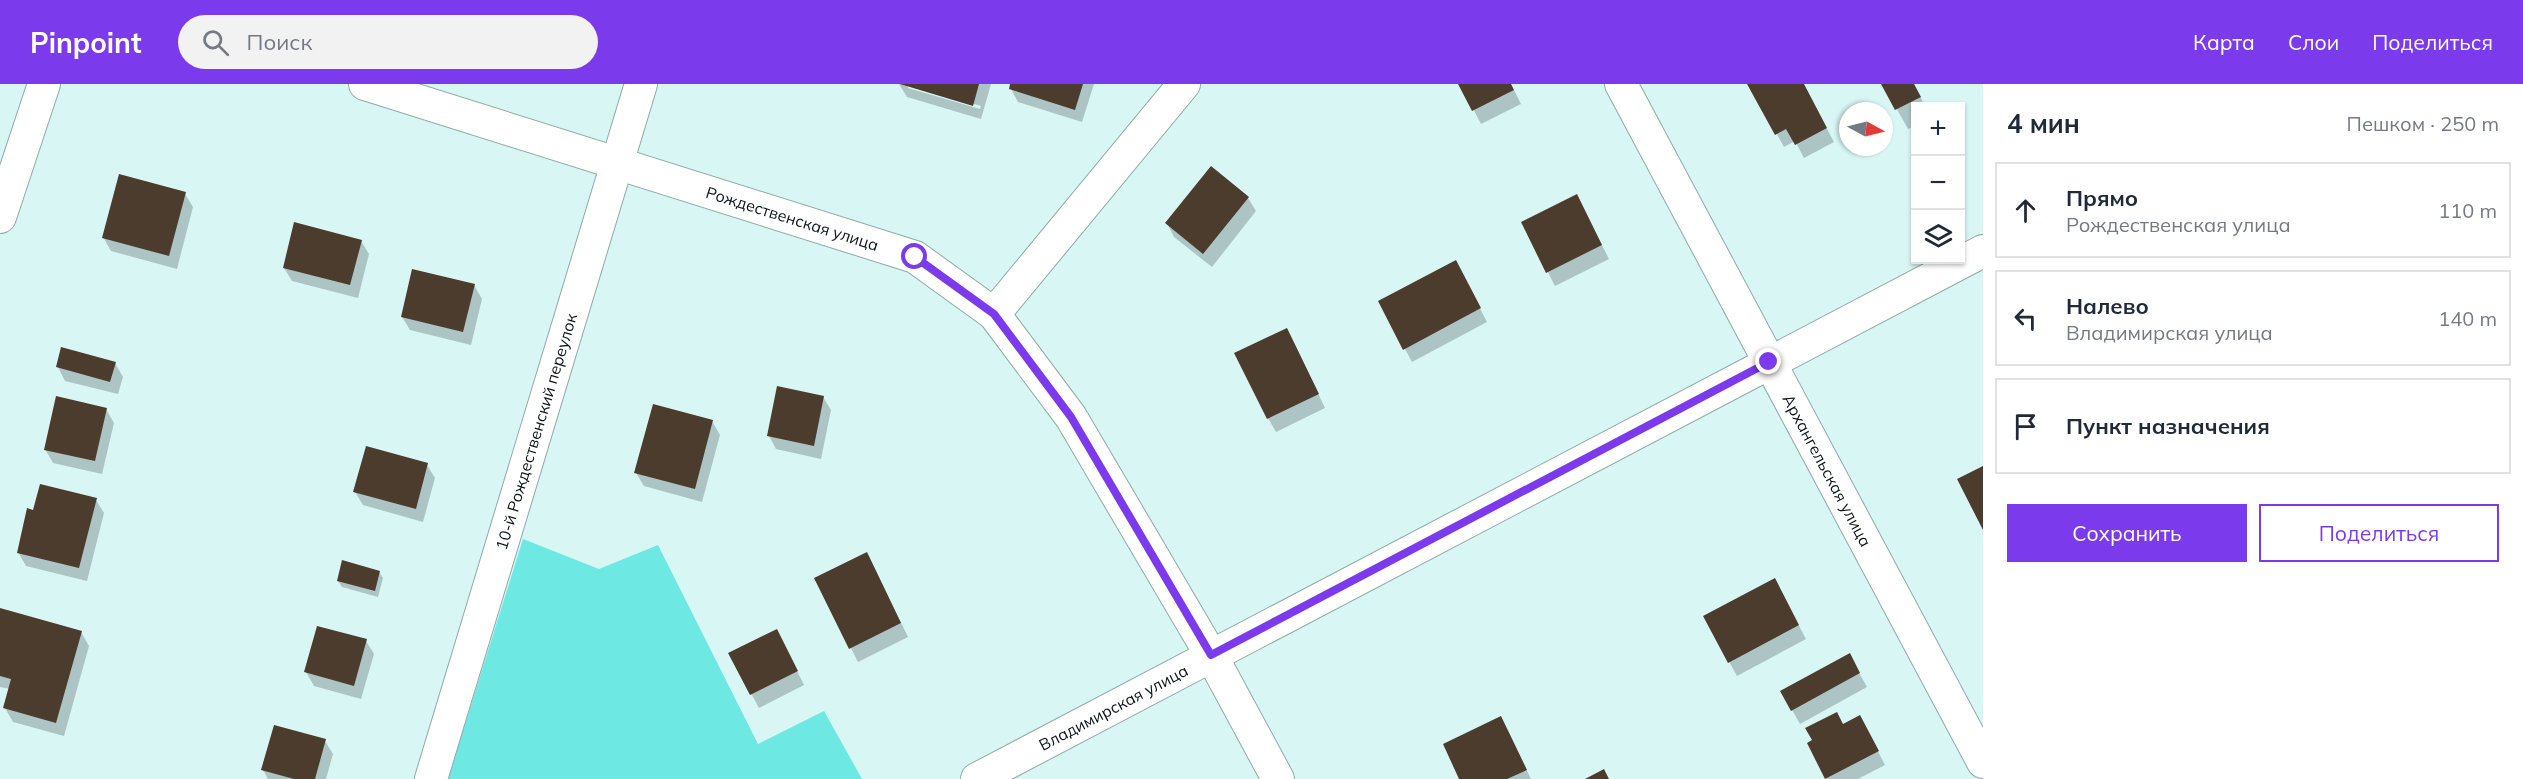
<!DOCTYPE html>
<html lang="ru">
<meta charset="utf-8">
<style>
body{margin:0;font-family:Mulish,sans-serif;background:#f2f2f3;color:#1f2937}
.controls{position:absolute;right:18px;top:18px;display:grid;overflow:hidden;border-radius:0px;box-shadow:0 2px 4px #0004}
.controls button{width:54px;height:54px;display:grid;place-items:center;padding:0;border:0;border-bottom:2px solid #e0e1e3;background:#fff;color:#1f2937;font:30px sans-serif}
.compass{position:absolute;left:1839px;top:18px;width:54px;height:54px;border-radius:50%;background:#fff;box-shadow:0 2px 4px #0004;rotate:97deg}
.stop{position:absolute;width:18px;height:18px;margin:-14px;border:4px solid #7c3aed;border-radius:50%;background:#fff}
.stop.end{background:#7c3aed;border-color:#fff;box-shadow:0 2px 6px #0008}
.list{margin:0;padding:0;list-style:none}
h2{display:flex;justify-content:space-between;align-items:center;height:78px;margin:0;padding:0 24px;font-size:26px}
h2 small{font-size:20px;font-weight:400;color:#747a83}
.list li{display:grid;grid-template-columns:39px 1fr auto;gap:18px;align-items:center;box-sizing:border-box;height:96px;margin:0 12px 12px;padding:0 12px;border:2px solid #e0e1e3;border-radius:0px}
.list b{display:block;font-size:22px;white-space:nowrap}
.list p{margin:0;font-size:20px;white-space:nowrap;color:#747a83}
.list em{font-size:20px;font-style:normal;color:#747a83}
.actions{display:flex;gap:12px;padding:18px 24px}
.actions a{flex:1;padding:14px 0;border:2px solid #7c3aed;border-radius:0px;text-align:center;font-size:21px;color:#7c3aed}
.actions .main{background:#7c3aed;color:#fff}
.icon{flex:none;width:33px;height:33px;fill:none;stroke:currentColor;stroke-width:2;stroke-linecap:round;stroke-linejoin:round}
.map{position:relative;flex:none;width:1983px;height:695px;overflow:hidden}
header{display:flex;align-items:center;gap:36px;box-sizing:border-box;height:84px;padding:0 30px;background:#7c3aed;color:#fff}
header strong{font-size:28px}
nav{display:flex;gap:33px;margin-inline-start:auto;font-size:21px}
.search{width:420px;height:54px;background:#f2f2f3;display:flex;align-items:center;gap:15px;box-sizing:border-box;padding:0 21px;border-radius:33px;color:#747a83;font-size:22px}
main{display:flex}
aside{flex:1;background:#fff}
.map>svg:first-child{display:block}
.green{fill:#6ee8e3}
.shadow{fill:#0003;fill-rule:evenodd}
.building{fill:#4b3c2e}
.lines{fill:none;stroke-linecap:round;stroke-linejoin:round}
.minor-casing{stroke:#8eaaa8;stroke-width:34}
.minor{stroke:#fff;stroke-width:32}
.route{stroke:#7c3aed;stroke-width:8}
.labels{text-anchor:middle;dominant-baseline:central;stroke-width:6;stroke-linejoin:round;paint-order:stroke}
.street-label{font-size:16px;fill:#0a1414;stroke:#d8f6f4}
</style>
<header>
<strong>Pinpoint</strong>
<div class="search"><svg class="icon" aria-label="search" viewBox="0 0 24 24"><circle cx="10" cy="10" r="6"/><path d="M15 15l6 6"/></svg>Поиск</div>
<nav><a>Карта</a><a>Слои</a><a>Поделиться</a></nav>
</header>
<main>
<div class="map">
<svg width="1983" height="695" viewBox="0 0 1983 695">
<rect width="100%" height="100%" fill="#d8f6f4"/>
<path class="green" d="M523 455 599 485 658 461 758 660 824 627 862 695H448Z"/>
<path class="shadow" d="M899 0H991L981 35 907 13ZM908 1 981 22 980 25 908 4Z
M1012 0H1094L1082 38 1018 18 1011 5Z
M1460 0H1511L1521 20 1481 40Z
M1749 0H1803L1834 58 1804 74 1795 57 1784 63Z
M1883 0H1914L1925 22H1916V41L1908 45Z
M185 110 193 123 177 185 111 167 103 153Z
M1248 114 1256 127 1212 183 1174 153 1167 139Z
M1584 126 1609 175 1555 202 1523 139Z
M361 157 369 170 358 214 292 197 284 184Z
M1463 192 1487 238 1412 278 1405 265Z
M474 201 482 215 471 261 410 246 402 233Z
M1294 259 1325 324 1276 348 1268 334Z
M115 279 123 293 118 310 65 297 58 283Z
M823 313 831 326 821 375 776 365 769 352Z
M106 325 114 339 102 390 53 379 45 365Z
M712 337 720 351 702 418 644 402 636 389Z
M427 381 435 394 423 438 363 421 355 408Z
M96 416 104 429 87 497 26 482 18 468 34 427Z
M874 483 908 553 858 578 851 564Z
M379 488 383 494 378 513 342 503 338 497Z
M1782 510 1806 555 1737 592 1705 533Z
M0 525 81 548 89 562 64 652 13 638 5 624 10 605 0 603Z
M366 557 374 570 361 615 314 602 306 588Z
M784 561 804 601 759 624 730 570Z
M1849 571 1867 603 1800 640 1782 608Z
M1843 641 1867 646 1885 681 1858 695H1827L1809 659Z
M1508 647 1531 695H1461L1445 661Z
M325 657 333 670 326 695H268L263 686Z"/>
<path class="building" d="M900 0H979L973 22Z
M1010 0H1083L1075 26 1009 5Z
M1458 0H1511L1514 6 1472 27Z
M1747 0H1804L1827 44 1795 61 1786 45 1775 51Z
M1881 0H1914L1921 13 1895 26Z
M1211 82 1249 113 1203 170 1165 139Z
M119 90 186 108 169 172 102 154Z
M1577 110 1602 161 1546 189 1521 138Z
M294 138 362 156 350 201 283 184Z
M1456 176 1481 224 1403 266 1378 217Z
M412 185 475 200 463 248 401 233Z
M1287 244 1319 310 1267 335 1234 269Z
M61 263 116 278 110 298 56 283Z
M777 302 824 312 814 362 767 352Z
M56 312 107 324 95 377 44 366Z
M653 320 713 336 695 405 634 389Z
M366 362 428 379 416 425 353 408Z
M1983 382V446L1957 395Z
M40 400 97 414 79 484 17 469 27 424 33 426Z
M867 468 901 539 849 565 814 494Z
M342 476 380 487 375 507 337 497Z
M1775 494 1799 541 1728 579 1703 532Z
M0 524 82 547 56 639 3 624 11 595 0 592Z
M317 542 367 555 354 602 304 588Z
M777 545 798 587 750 611 728 569Z
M1850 569 1860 589 1791 627 1780 607Z
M1837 628 1843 640 1860 631 1879 667 1825 695 1807 659 1812 656 1805 644Z
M1501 632 1527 686 1507 695H1459L1443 660Z
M274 641 326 655 315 695H294L261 686Z
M1604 685 1609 695H1585Z"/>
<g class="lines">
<g class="minor-casing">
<g id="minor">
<path id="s1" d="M365 0 915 173 994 230 1071 333 1211 571 1278 695"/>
<path id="s2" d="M1621 0 1983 678"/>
<path d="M0 133 44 0"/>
<path d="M994 230 1184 0"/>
<path id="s3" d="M431 695 641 0"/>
<path id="s4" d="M977 695 1983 167"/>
</g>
</g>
<use href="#minor" class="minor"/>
</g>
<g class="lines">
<path class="route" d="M915 173 994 230 1071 333 1211 571 1769 278"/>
</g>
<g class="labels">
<g class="street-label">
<text stroke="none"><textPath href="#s1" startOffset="448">Рождественская улица</textPath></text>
<text stroke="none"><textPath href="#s3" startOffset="363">10-й Рождественский переулок</textPath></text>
<text stroke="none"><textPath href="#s2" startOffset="438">Архангельская улица</textPath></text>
<text stroke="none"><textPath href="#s4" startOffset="154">Владимирская улица</textPath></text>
</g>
</g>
</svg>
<div class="controls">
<button>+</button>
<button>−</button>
<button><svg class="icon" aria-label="layers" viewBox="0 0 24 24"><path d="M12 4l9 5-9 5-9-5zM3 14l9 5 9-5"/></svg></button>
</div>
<svg class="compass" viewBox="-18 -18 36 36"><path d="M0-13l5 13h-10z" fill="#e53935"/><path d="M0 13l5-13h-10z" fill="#747a83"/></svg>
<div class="stop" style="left:915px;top:173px"></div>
<div class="stop end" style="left:1769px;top:278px"></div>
</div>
<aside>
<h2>4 мин<small>Пешком · 250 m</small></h2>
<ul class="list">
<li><svg class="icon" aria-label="ahead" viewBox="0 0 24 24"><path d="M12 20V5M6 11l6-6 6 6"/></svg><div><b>Прямо</b><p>Рождественская улица</p></div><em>110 m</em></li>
<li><svg class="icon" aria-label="left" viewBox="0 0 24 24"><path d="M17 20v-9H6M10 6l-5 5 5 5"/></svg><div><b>Налево</b><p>Владимирская улица</p></div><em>140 m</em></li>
<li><svg class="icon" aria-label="arrive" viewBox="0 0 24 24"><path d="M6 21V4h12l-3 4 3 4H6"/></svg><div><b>Пункт назначения</b></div></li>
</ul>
<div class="actions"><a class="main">Сохранить</a><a>Поделиться</a></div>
</aside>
</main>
